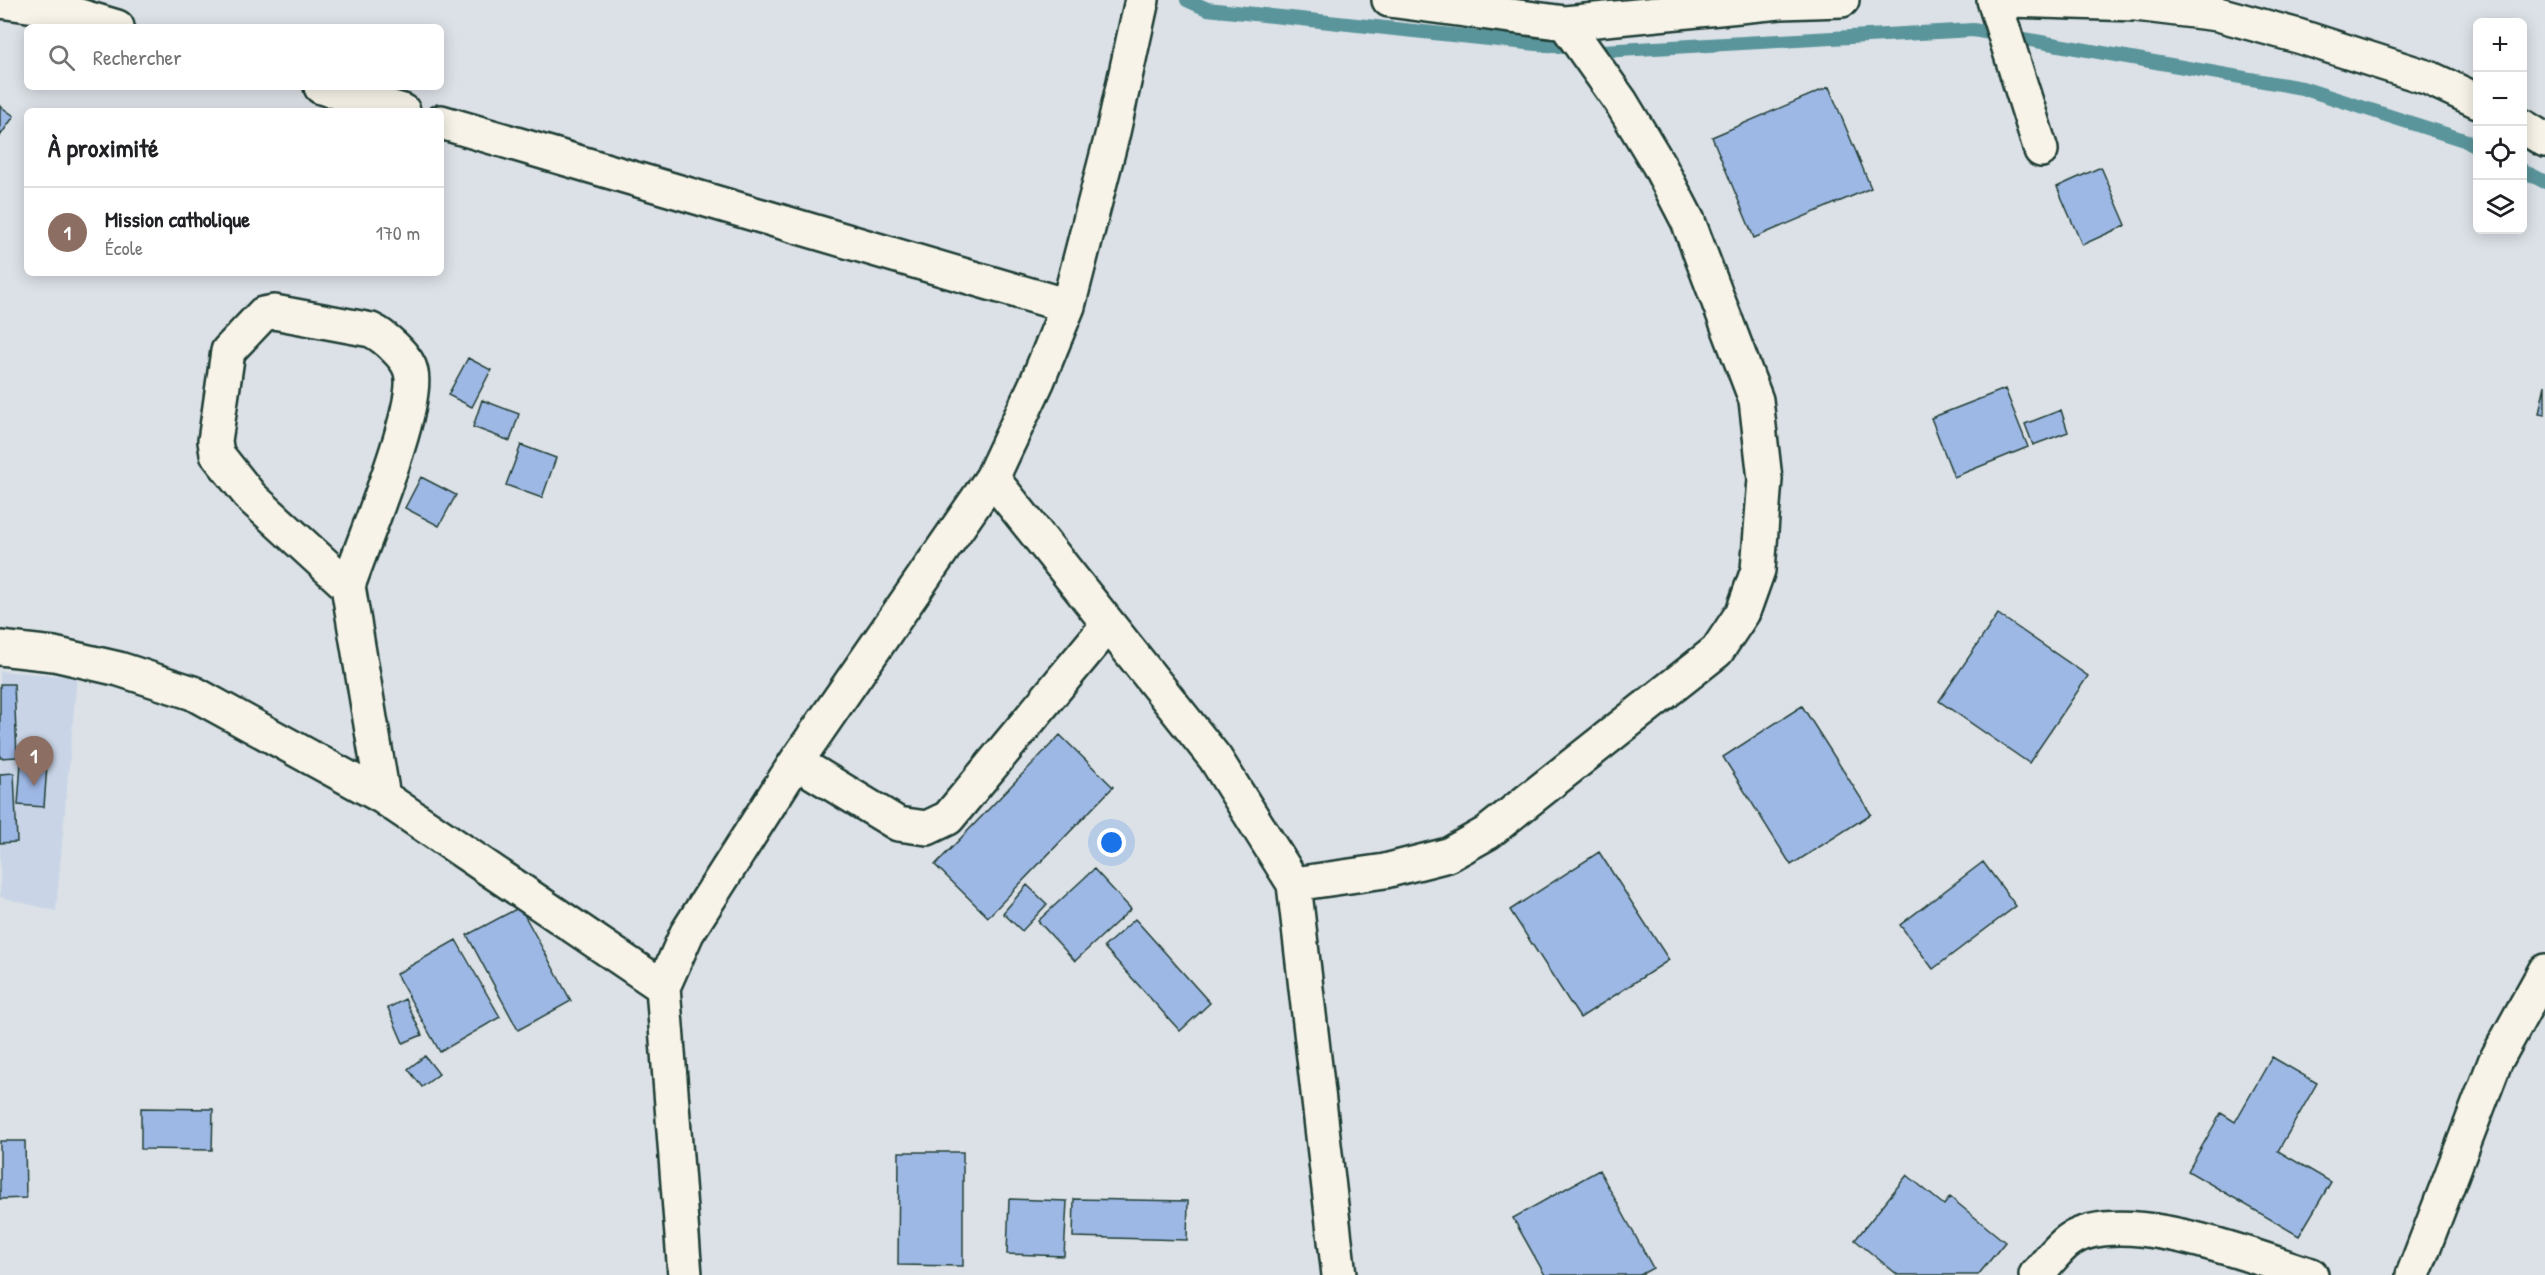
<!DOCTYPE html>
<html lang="fr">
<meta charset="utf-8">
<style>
body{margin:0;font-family:"Patrick Hand",sans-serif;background:#f2f2f2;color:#202124}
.controls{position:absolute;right:18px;top:18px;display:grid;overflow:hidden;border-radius:9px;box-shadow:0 3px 15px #0003}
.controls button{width:54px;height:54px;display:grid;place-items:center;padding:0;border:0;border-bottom:2px solid #e0e0e0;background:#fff;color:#202124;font:30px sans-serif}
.you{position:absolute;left:1112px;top:843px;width:21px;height:21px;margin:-15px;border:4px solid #fff;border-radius:50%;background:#1a73e8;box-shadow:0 0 0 9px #1a73e833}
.badge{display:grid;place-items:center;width:39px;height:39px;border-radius:50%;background:#d93025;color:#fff;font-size:20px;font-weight:700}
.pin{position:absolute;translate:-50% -50px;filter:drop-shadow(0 2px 3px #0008)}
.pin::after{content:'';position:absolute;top:32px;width:21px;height:18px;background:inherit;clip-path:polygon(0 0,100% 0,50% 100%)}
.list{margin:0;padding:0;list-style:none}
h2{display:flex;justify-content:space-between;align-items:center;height:78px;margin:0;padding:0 24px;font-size:26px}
h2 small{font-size:20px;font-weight:400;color:#757577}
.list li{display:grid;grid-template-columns:39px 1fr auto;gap:18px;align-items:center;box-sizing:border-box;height:90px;padding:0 24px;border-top:2px solid #e0e0e0}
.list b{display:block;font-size:22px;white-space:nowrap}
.list p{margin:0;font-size:20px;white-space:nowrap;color:#757577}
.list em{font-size:20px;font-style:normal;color:#757577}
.icon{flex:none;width:33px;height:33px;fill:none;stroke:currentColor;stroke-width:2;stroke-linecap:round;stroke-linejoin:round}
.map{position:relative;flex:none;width:2545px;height:1275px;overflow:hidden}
.search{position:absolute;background:#fff;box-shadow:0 3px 15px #0003;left:24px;top:24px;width:420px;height:66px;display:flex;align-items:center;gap:15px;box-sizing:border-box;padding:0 21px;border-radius:9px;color:#757577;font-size:22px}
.panel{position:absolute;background:#fff;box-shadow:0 3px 15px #0003;left:24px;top:108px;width:420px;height:168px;border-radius:9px}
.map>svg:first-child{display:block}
.built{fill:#c9d5e6}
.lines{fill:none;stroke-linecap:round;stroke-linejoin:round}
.stream{stroke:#5a959b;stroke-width:14}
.building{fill:#9eb8e5;stroke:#1f3d34;stroke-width:1.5}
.minor-casing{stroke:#1f3d34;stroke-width:38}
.highway-casing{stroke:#1f3d34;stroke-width:38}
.minor{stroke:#f7f3e8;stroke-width:33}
.highway{stroke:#f7f3e8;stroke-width:33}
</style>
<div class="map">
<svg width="2545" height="1275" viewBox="0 0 2545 1275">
<rect width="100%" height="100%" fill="#dce1e7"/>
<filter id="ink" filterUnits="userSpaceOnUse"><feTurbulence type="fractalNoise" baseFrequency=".0167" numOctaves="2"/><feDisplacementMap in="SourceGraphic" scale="12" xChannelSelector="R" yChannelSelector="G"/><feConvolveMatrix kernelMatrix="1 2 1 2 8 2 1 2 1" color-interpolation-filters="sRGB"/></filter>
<g filter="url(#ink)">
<path class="built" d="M0 671 77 677 56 911 0 897Z"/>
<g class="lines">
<path class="stream" d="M1187 0 1207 9 1602 51 1973 30 2302 88 2464 140 2478 147
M2522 170 2545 182"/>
</g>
<path class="building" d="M1829 87 1871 188 1754 238 1712 137Z
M0 106 14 116 0 136Z
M2101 167 2126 225 2082 245 2057 187Z
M468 358 491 370 472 407 448 395Z
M2545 385V415L2539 414Z
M2005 389 2028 447 1954 477 1931 418Z
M482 400 519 414 510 441 473 427Z
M2061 410 2068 432 2033 445 2025 424Z
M521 445 556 458 542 498 506 485Z
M421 477 456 495 439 526 405 508Z
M1998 614 2088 676 2029 763 1939 701Z
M0 684H14L17 757 0 758Z
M1802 706 1871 814 1791 865 1723 757Z
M1060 735 1113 787 988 917 935 865Z
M22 749 48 751 44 807 18 805Z
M14 773 17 842 0 843V774Z
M1599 852 1669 960 1580 1018 1510 910Z
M1983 862 2016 906 1933 969 1900 925Z
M1094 869 1131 909 1075 961 1038 921Z
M1027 885 1047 904 1022 931 1003 913Z
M520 907 571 1001 518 1030 467 935Z
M1135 919 1210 1003 1180 1031 1104 947Z
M456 940 500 1017 440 1052 396 974Z
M405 999 422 1035 403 1043 388 1008Z
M425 1056 439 1074 422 1087 408 1069Z
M2272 1057 2317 1083 2278 1151 2331 1182 2299 1236 2188 1171 2221 1113 2235 1122Z
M141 1108 213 1109 212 1150 141 1149Z
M0 1141H25L26 1198 0 1199Z
M899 1152H963V1266L898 1265Z
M1599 1170 1653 1268 1640 1275H1545L1513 1218Z
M1907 1175 1944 1205 1950 1197 2005 1242 1978 1275H1898L1855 1240Z
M1009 1199 1067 1201 1064 1256 1007 1254Z
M1074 1199 1188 1201 1187 1240 1073 1237Z"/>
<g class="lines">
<g class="minor-casing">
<path id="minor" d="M1389 0 1565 23 1780 2 1842 0
M1994 0 2041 150
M2011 0 2136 4 2218 14 2298 36 2429 78 2478 101
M0 1 56 9 117 27
M321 87 403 111
M441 122 1068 306
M2522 126 2545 140
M992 478 1215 758 1294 884 1385 871 1448 855 1487 833 1717 651 1743 612 1758 570 1765 479 1756 400 1688 221 1659 165 1621 102 1565 23
M348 586C362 544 420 408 411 372 408 357 384 336 371 330L274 312 263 314 228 351 215 441 217 454 251 497 348 586 383 797
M0 648 54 654 119 669 193 693 383 797 663 987
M796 762 898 824 927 828 948 818 1108 625
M1294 884 1339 1275
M685 1275 663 987 687 933 796 762 992 478 1037 382 1068 306 1113 132 1142 0
M2036 1275C2047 1264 2058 1247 2071 1239 2126 1206 2253 1257 2311 1275"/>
</g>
<g class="highway-casing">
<path id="highway" d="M2413 1275 2495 1062 2545 971"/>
</g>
<use href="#minor" class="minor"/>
<use href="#highway" class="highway"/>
</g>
</g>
</svg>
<div class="controls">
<button>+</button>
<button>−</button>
<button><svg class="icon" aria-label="locate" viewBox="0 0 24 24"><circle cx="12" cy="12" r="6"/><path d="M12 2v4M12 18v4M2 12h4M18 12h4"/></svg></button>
<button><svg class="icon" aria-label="layers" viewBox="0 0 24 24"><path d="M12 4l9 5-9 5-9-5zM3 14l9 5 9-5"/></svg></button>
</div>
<div class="you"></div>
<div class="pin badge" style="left:34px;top:786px;background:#8d6e63">1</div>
<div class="search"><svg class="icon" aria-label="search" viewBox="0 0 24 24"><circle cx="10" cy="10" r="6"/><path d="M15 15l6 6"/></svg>Rechercher</div>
<section class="panel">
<h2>À proximité<small></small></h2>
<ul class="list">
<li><span class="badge" style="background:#8d6e63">1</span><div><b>Mission catholique</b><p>École</p></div><em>170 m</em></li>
</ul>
</section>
</div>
